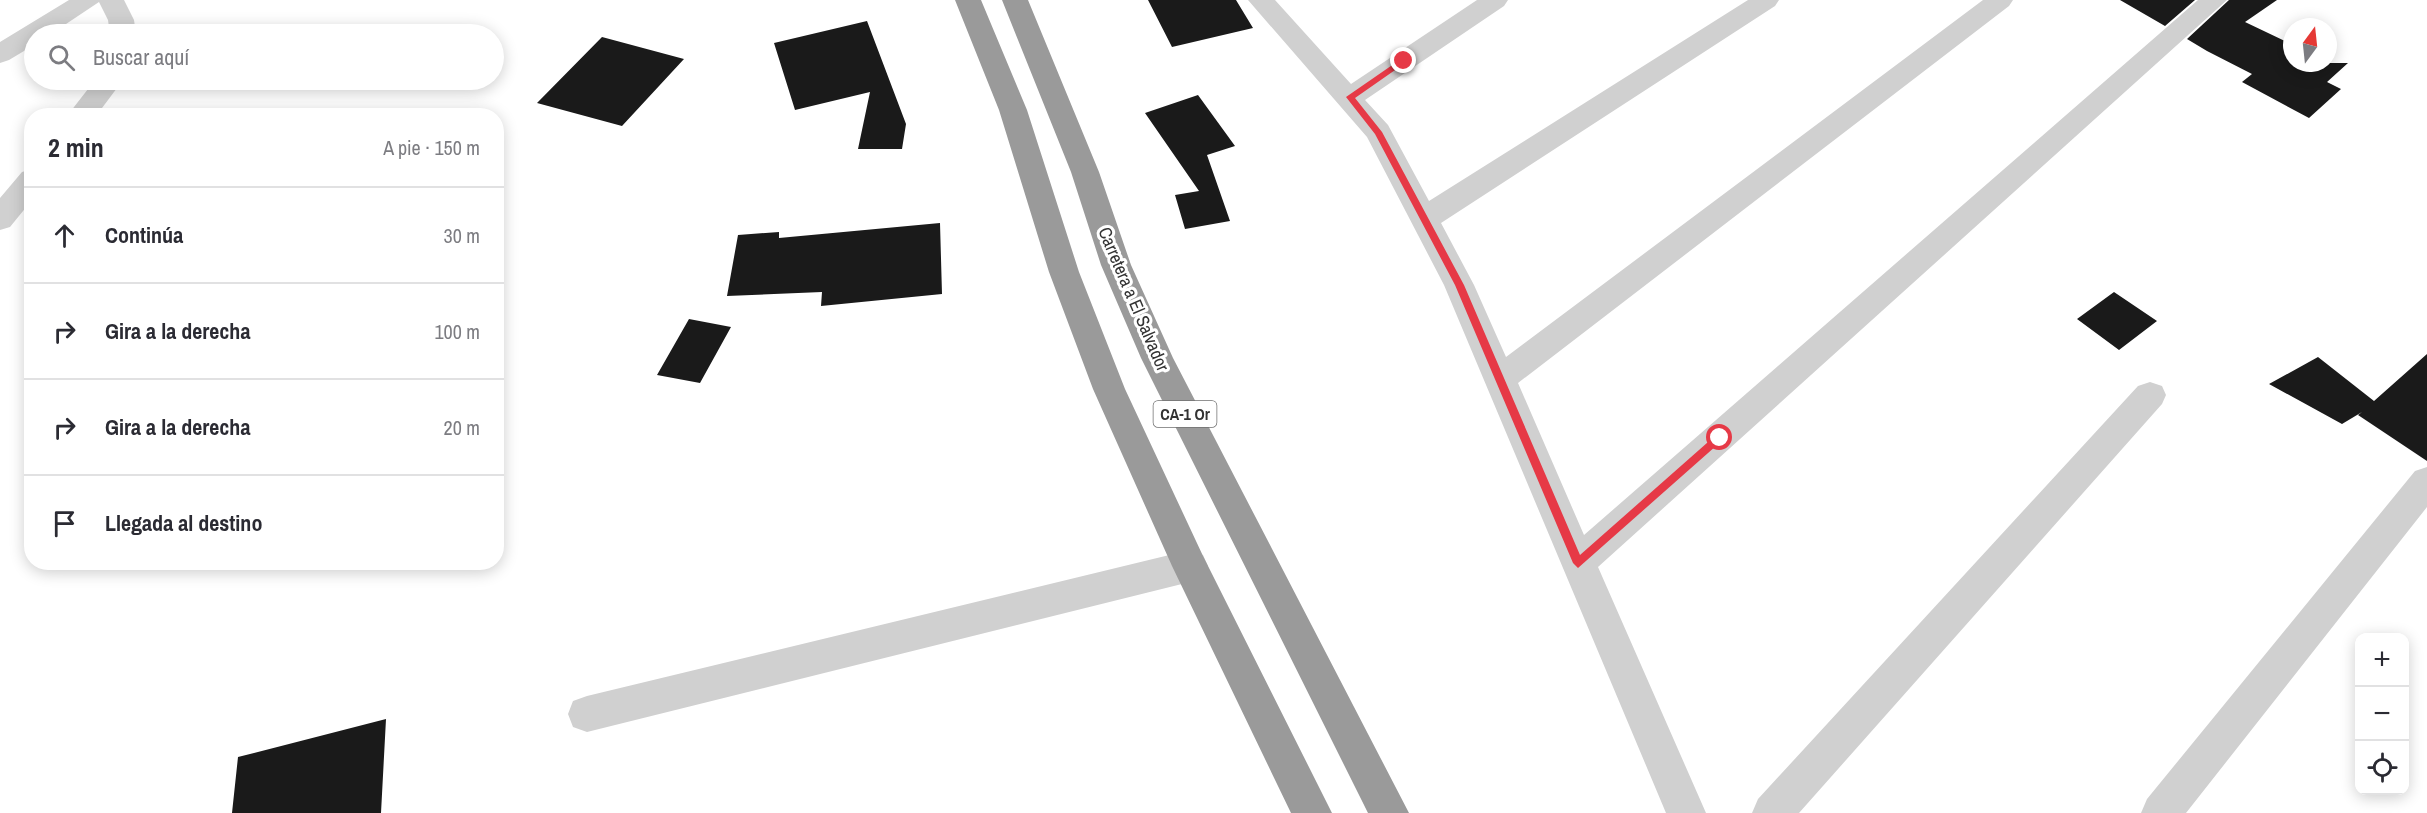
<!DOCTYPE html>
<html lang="es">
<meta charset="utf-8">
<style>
body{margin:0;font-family:"Archivo Narrow",sans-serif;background:#f7f7f7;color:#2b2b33}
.controls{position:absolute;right:18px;bottom:18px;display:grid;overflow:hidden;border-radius:12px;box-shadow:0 3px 15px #0003}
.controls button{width:54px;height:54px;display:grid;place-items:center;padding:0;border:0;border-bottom:2px solid #e1e1e2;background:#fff;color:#2b2b33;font:30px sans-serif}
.compass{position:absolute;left:2283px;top:18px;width:54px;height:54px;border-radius:50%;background:#fff;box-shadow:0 3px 15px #0003;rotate:15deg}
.stop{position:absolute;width:18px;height:18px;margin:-14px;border:4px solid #e63946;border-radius:50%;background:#fff}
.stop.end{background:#e63946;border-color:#fff;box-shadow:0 2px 6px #0008}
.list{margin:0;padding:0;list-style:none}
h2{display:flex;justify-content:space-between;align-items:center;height:78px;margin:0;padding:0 24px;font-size:26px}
h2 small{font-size:20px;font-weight:400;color:#7c7c81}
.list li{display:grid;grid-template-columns:39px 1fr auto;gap:18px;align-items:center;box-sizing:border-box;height:96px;padding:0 24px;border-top:2px solid #e1e1e2}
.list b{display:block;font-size:22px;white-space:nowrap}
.list em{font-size:20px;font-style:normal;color:#7c7c81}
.icon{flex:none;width:33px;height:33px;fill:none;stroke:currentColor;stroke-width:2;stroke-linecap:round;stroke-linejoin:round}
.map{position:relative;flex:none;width:2427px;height:813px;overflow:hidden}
.search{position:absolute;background:#fff;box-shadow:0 3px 15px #0003;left:24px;top:24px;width:480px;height:66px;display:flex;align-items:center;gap:15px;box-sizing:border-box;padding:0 21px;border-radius:33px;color:#7c7c81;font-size:22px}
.panel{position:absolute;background:#fff;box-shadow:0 3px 15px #0003;left:24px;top:108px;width:480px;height:462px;border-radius:24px}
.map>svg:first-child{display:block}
.building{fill:#1a1a1a}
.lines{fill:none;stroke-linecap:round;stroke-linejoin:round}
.street{fill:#d0d0d0;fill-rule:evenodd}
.highway{fill:#9a9a9a;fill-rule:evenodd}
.route{fill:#e63946}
.labels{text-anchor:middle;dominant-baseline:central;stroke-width:6;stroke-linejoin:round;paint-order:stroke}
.shield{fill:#fff;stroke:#707070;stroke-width:1.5}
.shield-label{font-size:16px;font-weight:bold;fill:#333}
.street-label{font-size:18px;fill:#333;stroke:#fff}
</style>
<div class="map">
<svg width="2427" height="813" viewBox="0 0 2427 813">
<rect width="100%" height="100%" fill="#fff"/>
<path class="building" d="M1148 0H1236L1253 28 1172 47Z
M2120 0H2195L2165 26Z
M2229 0H2277L2245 22 2289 43 2292 41V63H2348L2327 82 2341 89 2309 118 2242 82 2252 74 2207 51 2187 39Z
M867 21 906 124 902 149H858L870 92 795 110 774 43Z
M602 37 684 59 622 126 537 103Z
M1198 95 1235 146 1207 155 1230 221 1185 229 1175 195 1199 191 1145 113Z
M940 223 942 294 821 306 822 292 727 296 738 235 779 232V238Z
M2114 292 2157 321 2119 350 2077 319Z
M689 319 731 327 700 383 657 375Z
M2427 354V461L2358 415 2362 412 2342 424 2269 384 2318 357 2374 401Z
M386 719 381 813H232L238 757Z"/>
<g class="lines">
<path class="street" d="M69 0H124L134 20 136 34H110L108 20 99 2 51 34H34V45L9 60 0 63V42Z
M1248 0H1275L1351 84 1477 0H1508L1504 6 1365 100 1388 125 1429 201 1748 0H1779L1775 6 1441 223 1474 285 1506 357 1983 0H2013L2009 6 1518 383 1584 535 2198 0H2227L1598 567 1706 813H1666L1444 285 1367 137Z
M95 80H123L96 116H67Z
M32 169V200L10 227 0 230V198L22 172Z
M2150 382 2162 386 2166 395 2162 404 1799 813H1752L1758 799 2138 386Z
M2427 467V507L2186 813H2141L2147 799 2415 471Z
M1190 550 1203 555 1208 566 1203 577 1190 582 587 732 573 727 568 714 573 701 587 696Z"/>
<path class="highway" d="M955 0H981L1027 110 1079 272 1125 389 1203 556 1332 813H1291L1172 566 1093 389 1049 272 999 110Z
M1002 0H1028L1099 172 1131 265 1173 358 1409 813H1368L1141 358 1101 265 1071 172Z"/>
</g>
<path class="route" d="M1401 59 1408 61 1355 98 1382 132 1464 285 1580 555 1716 435 1720 434 1725 438 1578 568 1573 563 1455 285 1375 134 1346 97Z"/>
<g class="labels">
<rect class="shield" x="1153.5" y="401" width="63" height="26" rx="4.5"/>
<g class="shield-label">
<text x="1185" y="414">CA-1 Or</text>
</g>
<g class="street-label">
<text transform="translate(1134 299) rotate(67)">Carretera a El Salvador</text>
</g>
</g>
</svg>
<div class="controls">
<button>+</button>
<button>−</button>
<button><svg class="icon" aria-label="locate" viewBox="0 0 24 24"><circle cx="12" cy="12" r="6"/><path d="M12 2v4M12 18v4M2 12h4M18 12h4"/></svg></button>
</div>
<svg class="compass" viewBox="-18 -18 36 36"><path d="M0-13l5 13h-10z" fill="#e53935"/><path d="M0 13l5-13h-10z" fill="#7c7c81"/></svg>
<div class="stop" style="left:1720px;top:438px"></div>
<div class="stop end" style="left:1404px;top:61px"></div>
<div class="search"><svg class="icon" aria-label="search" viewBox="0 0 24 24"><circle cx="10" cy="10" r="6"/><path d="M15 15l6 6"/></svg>Buscar aquí</div>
<section class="panel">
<h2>2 min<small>A pie · 150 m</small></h2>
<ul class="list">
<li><svg class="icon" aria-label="ahead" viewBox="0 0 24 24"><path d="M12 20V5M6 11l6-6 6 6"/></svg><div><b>Continúa</b></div><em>30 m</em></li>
<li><svg class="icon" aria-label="right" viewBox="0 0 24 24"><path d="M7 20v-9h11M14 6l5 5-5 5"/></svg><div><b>Gira a la derecha</b></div><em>100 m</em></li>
<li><svg class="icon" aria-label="right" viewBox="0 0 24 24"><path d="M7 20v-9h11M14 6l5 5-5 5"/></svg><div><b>Gira a la derecha</b></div><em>20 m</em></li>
<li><svg class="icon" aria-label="arrive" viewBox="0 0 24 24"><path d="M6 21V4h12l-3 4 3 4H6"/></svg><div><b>Llegada al destino</b></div></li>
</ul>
</section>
</div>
